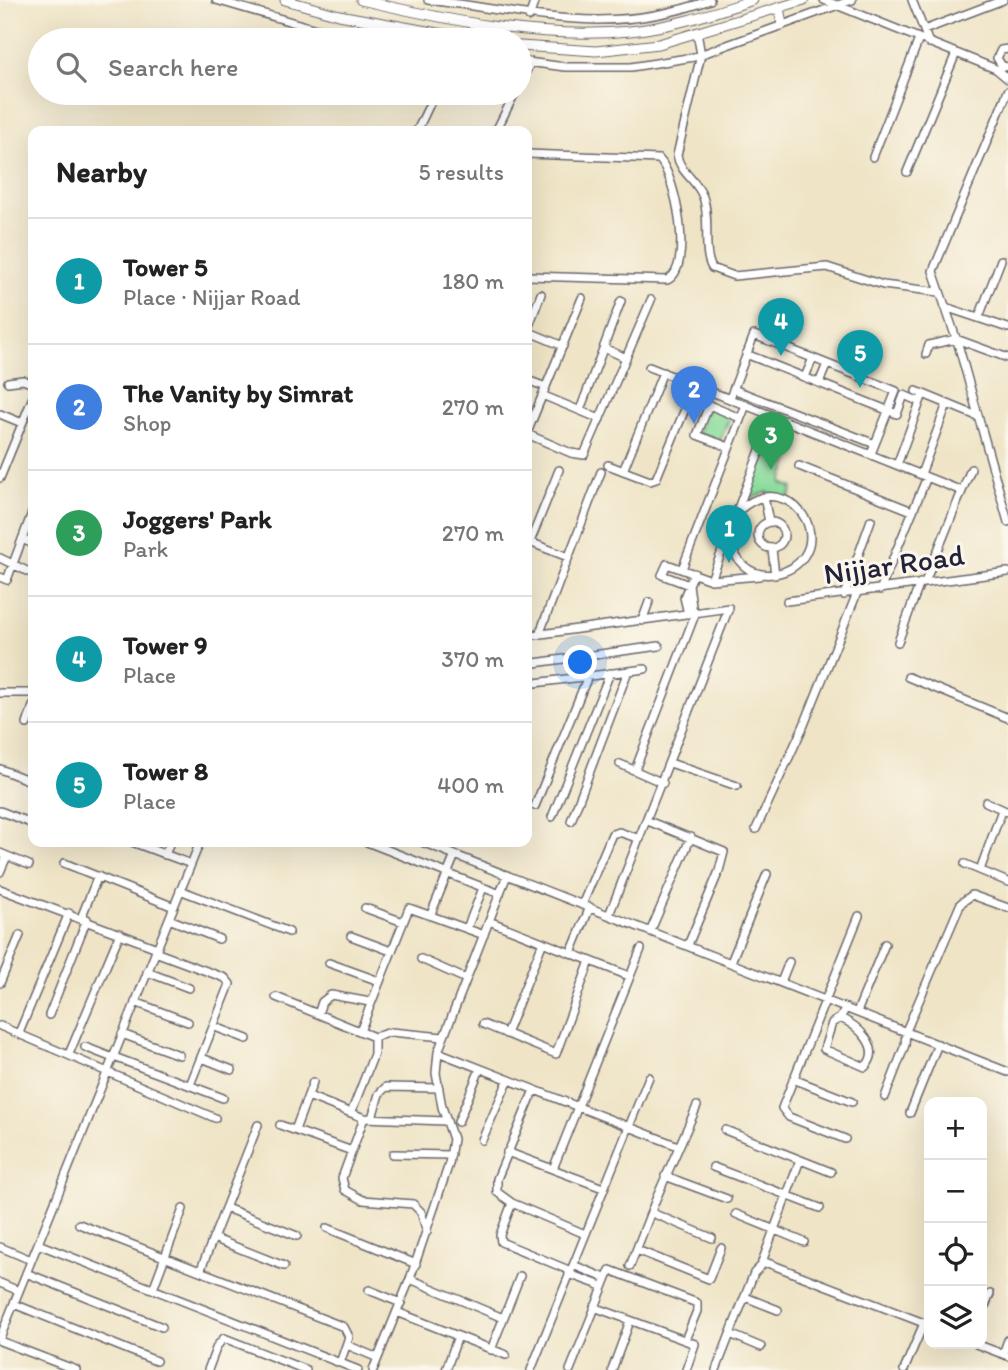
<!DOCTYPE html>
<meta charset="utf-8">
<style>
body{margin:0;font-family:Itim,sans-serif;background:#f2f2f2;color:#222}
.controls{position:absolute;right:21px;bottom:21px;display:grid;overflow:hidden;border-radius:14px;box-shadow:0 7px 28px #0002}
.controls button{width:63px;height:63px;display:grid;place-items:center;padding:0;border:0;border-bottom:2px solid #e0e0e0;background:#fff;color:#222;font:35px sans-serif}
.you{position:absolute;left:581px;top:663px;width:24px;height:24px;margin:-18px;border:5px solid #fff;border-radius:50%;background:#1a73e8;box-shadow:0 0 0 10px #1a73e833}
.badge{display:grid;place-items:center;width:46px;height:46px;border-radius:50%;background:#1f6fb2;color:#fff;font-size:23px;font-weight:700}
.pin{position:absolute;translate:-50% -58px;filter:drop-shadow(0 2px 4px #0008)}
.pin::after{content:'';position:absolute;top:37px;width:24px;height:21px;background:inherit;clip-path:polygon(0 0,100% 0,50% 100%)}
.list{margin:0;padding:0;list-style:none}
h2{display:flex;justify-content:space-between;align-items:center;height:91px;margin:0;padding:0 28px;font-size:30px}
h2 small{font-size:23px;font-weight:400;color:#767676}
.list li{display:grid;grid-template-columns:46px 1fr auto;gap:21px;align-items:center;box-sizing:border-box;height:126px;padding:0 28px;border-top:2px solid #e0e0e0}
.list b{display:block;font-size:26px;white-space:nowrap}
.list p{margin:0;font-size:23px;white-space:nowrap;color:#767676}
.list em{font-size:23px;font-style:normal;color:#767676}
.icon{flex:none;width:38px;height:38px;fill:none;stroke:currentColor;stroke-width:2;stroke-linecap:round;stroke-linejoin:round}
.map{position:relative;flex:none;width:1008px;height:1370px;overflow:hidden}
.search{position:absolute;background:#fff;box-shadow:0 7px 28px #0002;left:28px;top:28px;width:504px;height:77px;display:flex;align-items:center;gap:18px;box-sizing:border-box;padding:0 24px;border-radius:38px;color:#767676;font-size:26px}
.panel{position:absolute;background:#fff;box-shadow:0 7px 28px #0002;left:28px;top:126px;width:504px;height:721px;border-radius:14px}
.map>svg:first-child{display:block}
.green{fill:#8bdc9c;stroke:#567f6c;stroke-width:2}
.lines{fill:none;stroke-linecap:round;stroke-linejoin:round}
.minor-casing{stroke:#6a666c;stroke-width:10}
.major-casing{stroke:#6a666c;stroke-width:11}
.minor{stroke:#fff;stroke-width:7}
.major{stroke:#fff;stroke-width:9}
.labels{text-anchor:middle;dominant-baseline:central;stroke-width:6;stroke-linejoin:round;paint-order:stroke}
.street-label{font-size:30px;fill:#22223b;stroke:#fbf7ec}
</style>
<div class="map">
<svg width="1008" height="1370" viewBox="0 0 1008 1370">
<rect width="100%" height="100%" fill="#fbf7ec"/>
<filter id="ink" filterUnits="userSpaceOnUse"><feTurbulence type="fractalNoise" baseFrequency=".0143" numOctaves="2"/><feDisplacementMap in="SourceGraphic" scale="14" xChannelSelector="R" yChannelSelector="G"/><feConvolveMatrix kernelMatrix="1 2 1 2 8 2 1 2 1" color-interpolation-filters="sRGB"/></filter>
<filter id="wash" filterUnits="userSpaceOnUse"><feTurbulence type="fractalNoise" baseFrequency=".00686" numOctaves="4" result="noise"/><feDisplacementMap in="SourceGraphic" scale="28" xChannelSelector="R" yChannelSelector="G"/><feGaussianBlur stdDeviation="1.57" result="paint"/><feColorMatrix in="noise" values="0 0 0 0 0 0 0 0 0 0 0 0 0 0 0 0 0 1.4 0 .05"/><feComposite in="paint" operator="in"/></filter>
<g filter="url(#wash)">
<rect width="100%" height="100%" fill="#efe4c6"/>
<path class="green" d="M709 405 731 414 719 443 697 435Z
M771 434 786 440 781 453 791 457 781 483 793 488 788 500 767 492 745 500Z"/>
</g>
<g filter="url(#ink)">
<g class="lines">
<g class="minor-casing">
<path id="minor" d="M216 0 316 29 377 40
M428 0C531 12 607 38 710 0
M824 0 996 69 1008 79
M912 0 929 43
M529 17 535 0
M924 30 1003 0
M697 32 701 55 677 155C680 173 697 180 703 197 711 218 702 252 712 268L734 276 827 267 883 285 939 292
M1008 49 1001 50 997 58 1002 66 1008 67
M520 61 565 67H631L694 57 852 0
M520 83 531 62
M1008 91 933 271 958 344 1008 522
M417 131 435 93
M496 131 515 93
M527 154 659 159C676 176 694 269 667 280L527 276
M873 157 919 39
M907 172 956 53
M945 307 1008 328
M979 317 1001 260
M527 331 541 294
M527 331 563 346
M604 348 626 358
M746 354 897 414 904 395 920 402
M926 354 929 345 956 339 1008 358
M649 367 962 491
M805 377 813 358
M527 380 546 387
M8 382 23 380 33 384
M819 383 827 364
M733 389 875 444
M916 391 977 416
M542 395 600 419
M730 398 754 335 896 391 871 454
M580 410 621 301
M0 414 22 423
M527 433 582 298
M527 434 571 453 584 455 651 300
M729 447 697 435 709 405 740 418
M608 465 650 481 656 479 695 385
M897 465 923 394
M799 466 912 511
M623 471 663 372
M921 474 947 404
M0 478 33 397
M764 497 769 522
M758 535a13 13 0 1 1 26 0a13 13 0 1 1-26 0Z
M731 526C726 604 831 577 806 520 801 511 794 503 783 499 764 492 749 501 735 514
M22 539 33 544
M527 541 568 557
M530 542 559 470
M772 549 775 575
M0 558 33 574
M682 569 746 405
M0 577 7 580 33 510
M711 580 771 421
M925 582 971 469
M880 590 927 477
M844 595 871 520
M787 601 1008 572
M693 613 689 585 662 575 667 564 711 580 759 576
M688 614 684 597 694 573
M642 621 649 602
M539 635 601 472
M527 636 729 608 609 915
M898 642 920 583
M527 664 659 646
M908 677 1008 718
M527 684 645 669
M0 693H33
M27 724 33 706
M670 763 737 786
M620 764 663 783
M0 769 33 782
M635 770 696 612
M986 802 1008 812
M535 806 588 676
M0 811 33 824
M552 817 610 673
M571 821 628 671
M648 821 724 852 719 871 688 945
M756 829 804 725 857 593
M132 842 191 864
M367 842 500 894
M422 842 1008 1072
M0 853 29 865
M165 855 170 842
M64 863 174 907
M965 864 1008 882
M980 870 1002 810
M0 872 7 856
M0 889 157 948
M180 890 289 932
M582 905 612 834 619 832 640 839
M365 908 403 922
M431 914 455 855
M81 918 98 876
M169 919 219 939
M494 923 629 976
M467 928 483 888
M651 930 691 837
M351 936 391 951
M155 952 225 978 230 984 190 1085
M571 953 590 907
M421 959 466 979
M731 962 767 874
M329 963 379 981
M147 972 189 988
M781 982 789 962
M0 983 20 935
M276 997 374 1037V1054L351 1113
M135 1002 188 1022
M857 1012 885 944
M318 1014 322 1002 331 995 370 1002
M49 1015 87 919
M840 1018 832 1023 824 1049 865 1067C884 1048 857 1025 840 1018L846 1008
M483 1024 556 1054 590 961
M0 1026 215 1118
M215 1027 247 1039
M361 1029 409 908 484 935
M19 1033 69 913
M122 1034 179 1055
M506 1034 543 942
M374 1037 391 1032 443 1037
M85 1047 113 1058
M438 1052 678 1146
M69 1054 120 933
M114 1057 223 1098
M202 1058 232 1070
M793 1079 852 1102
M534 1090 497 1179V1192L512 1203 585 1234
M308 1096 364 1118 446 1121
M885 1097 905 1045 906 1031 961 903 972 895 1008 908
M910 1113 938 1044
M364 1118 342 1178 345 1190 363 1200 413 1204 421 1212 427 1232
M372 1118 379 1094 386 1087 439 1088
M458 1122 480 1069
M280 1125 352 1151
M295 1130 313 1082
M725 1130 831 1172
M845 1139 789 1117 782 1108 859 916
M482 1140 508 1081
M507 1152 603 1188
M393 1154 451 1155
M713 1167 820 1208
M553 1169 641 949
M665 1176 727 1199
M512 1203 500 1235 501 1242 571 1271
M226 1208 297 1236
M652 1213 712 1238
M736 1214 804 1242
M79 1224 344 1327 349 1337 340 1363
M327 1228 416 1264
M213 1238 284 1266
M38 1244 358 1370
M0 1247 31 1260
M637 1250 709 1279 721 1248
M762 1262 800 1160
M573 1265 605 1278
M630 1266 656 1199 697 1106
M201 1269 258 1125
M26 1273 162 1327
M569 1274 602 1286
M410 1279 503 1318
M0 1283 19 1291
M153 1289 183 1209
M369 1290 401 1303
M745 1297 778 1310
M14 1304 156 1361
M594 1307 695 1344 686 1370
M397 1312 506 1355
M982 1314 990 1294
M730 1334 761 1347
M0 1338 200 842
M0 1341 76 1370
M976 1344 1008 1356
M347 1345 378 1358
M491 1350 520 1276
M1003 1354 1008 1340
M208 1370 217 1346 224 1338 306 1370
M373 1370 410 1279 449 1164 453 1139 442 1107 436 1073 438 1052 507 875
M446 1370 458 1336
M531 1370 649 1077
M570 1370 610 1270 697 1303V1311L685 1340
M612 1370 630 1321
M716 1370 754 1273 765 1262 929 1325
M904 1370 924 1323"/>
</g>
<g class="major-casing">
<path id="major" d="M285 0 339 15 476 40
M361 0C447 20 541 40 630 31 672 27 713 13 753 0
M779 7 782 25
M520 46 596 51 659 44 804 0"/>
</g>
<use href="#minor" class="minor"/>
<use href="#major" class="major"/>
</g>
</g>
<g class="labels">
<g class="street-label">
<text transform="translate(894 564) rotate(-8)">Nijjar Road</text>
</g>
</g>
</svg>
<div class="controls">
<button>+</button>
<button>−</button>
<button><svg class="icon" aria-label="locate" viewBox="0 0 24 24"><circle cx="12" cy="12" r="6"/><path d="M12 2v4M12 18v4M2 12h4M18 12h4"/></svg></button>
<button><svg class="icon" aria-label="layers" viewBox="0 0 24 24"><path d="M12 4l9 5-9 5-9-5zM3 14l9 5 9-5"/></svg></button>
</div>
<div class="you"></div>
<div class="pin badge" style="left:729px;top:563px;background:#0f9aa8">1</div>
<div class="pin badge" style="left:694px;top:424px;background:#3f7fe0">2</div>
<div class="pin badge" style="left:771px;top:470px;background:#2e9e5b">3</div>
<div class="pin badge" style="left:781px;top:356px;background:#0f9aa8">4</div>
<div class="pin badge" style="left:860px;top:388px;background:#0f9aa8">5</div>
<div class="search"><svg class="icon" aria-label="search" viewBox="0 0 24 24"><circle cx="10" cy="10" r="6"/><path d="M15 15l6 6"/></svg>Search here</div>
<section class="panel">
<h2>Nearby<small>5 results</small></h2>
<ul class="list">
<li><span class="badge" style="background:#0f9aa8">1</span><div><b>Tower 5</b><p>Place · Nijjar Road</p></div><em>180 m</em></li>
<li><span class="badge" style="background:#3f7fe0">2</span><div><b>The Vanity by Simrat</b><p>Shop</p></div><em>270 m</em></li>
<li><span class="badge" style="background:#2e9e5b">3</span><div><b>Joggers' Park</b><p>Park</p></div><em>270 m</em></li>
<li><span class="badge" style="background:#0f9aa8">4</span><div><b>Tower 9</b><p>Place</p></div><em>370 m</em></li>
<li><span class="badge" style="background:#0f9aa8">5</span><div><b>Tower 8</b><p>Place</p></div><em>400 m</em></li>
</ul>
</section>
</div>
